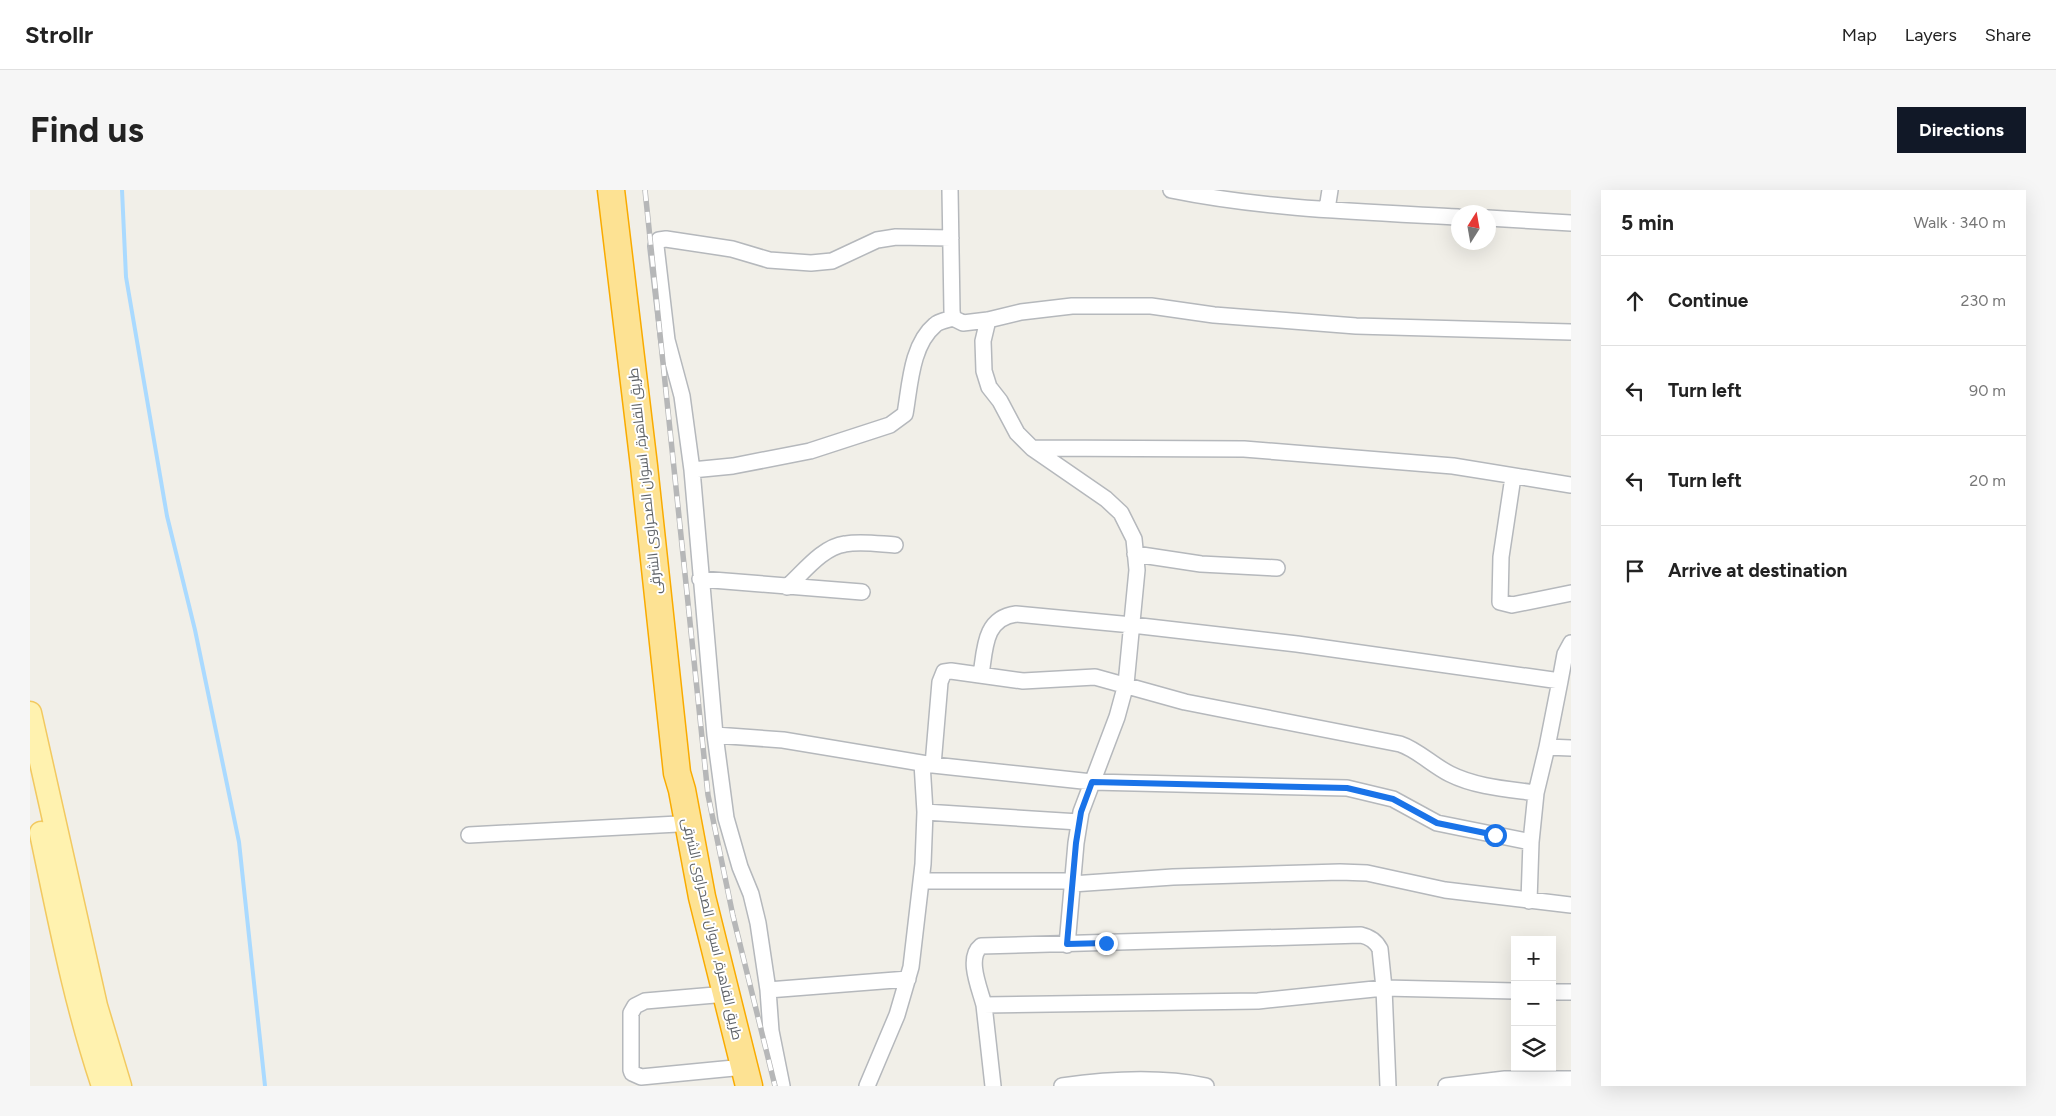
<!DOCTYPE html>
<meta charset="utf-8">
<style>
body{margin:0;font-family:Figtree,Cairo,sans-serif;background:#f6f6f6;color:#222}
.controls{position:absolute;right:15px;bottom:15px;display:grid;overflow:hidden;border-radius:0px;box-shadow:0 5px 20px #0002}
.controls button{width:45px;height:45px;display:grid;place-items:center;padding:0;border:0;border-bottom:1px solid #e0e0e0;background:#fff;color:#222;font:25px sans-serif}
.compass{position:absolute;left:1421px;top:15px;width:45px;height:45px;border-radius:50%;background:#fff;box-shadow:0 5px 20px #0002;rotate:11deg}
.stop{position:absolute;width:15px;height:15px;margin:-11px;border:4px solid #1a73e8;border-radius:50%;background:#fff}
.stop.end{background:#1a73e8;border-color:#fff;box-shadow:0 1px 5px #0008}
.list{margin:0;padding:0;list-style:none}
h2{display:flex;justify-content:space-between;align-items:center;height:65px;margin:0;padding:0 20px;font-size:21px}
h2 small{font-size:16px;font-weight:400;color:#767676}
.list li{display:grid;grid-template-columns:32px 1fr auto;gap:15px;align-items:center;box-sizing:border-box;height:90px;padding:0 20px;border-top:1px solid #e0e0e0}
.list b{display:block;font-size:19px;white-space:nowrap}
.list em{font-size:16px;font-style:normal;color:#767676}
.icon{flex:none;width:28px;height:28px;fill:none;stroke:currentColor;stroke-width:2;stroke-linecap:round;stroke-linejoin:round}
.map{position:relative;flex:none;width:1541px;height:896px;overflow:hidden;border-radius:0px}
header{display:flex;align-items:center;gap:30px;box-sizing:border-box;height:70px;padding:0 25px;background:#fff;border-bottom:1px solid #e0e0e0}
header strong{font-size:24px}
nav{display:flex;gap:28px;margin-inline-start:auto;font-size:18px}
.intro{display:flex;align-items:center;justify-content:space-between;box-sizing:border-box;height:120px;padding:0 30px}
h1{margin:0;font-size:35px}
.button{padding:12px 22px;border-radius:0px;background:#111827;color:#fff;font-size:18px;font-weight:700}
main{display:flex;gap:30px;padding:0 30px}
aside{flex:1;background:#fff;border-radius:0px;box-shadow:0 5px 20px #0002}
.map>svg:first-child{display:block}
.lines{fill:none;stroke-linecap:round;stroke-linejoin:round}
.stream{stroke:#aadaff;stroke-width:4}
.street-casing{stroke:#b5b8bc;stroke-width:18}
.primary-casing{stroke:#f2c960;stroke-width:25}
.highway-casing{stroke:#f9ab00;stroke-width:29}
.street{stroke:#fff;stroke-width:15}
.primary{stroke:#fff2af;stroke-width:22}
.highway{stroke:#fde293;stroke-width:26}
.rail-casing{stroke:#b6b7b8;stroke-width:5.5}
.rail{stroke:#fff;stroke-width:4;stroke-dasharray:11;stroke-linecap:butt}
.route{stroke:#1a73e8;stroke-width:6}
.labels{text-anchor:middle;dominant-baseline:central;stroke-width:4;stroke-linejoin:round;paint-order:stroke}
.street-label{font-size:14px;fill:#5f6368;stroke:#fff}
</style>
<header>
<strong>Strollr</strong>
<nav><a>Map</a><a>Layers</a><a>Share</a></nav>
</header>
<div class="intro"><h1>Find us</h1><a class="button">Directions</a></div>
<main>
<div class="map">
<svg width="1541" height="896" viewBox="0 0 1541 896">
<rect width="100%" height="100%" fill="#f1efe8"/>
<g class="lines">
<path class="stream" d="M92 0 96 87 137 326 165 440 209 652 235 896"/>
<g class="street-casing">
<path id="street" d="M920 0 922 121 923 128 933 133 958 130 991 122 1042 116H1121L1184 125 1326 136 1541 142
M1141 0C1233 19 1334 22 1428 27
M1297 19 1300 0
M1458 28 1541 33
M958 130 953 151 954 181 959 197 970 211 987 243 1002 258 1076 309 1091 323 1104 349 1107 380 1096 494 1087 527 1051 622 1046 653 1037 755
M1002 258 1214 259 1423 276 1541 295
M662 280 703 276 780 261 860 235 875 224C880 196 881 155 905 135 909 131 917 130 923 128
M1483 287 1471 367 1470 412 1482 415 1541 403
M1105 364 1171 374 1247 378
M670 389 832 402
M757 397C773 383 792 357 815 354 831 351 849 354 865 355
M951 485C955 459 954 428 986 424L1102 435 1267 454 1530 491 1535 464 1541 453
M1530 491 1517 557 1541 558
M685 545 753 550 903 575 1062 592 1317 598 1363 609 1407 633 1501 652 1506 603 1517 557
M903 575 910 492 914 482 921 481 993 491 1065 487 1155 512 1370 554C1388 560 1402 575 1420 584 1446 597 1477 599 1506 603
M895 622 1049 632
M439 645 648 634
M891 691H1042
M1042 694 1143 687 1310 682 1337 683 1415 700 1541 715
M1499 711 1501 652
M738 800 878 789
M1522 802H1541
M685 805 615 811 605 816 601 823V880L602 883 611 887 704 878
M954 815C950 799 936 768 951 756L1331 745C1340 747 1346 751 1350 759L1354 798 1485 801
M752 896 741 841 738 800 728 733 721 704 710 677 696 628 685 545 662 280 652 206 637 150 626 56 629 50 636 49 702 59 739 70 781 73 802 71 847 50 866 47 921 48
M837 896 867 825 881 777 893 674 895 622 892 573
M963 896 954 815 1228 811 1354 798 1358 896
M1032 896C1080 889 1129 886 1176 896
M1416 896 1475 889H1541"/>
</g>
<g class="primary-casing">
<path id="primary" d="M0 523 66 816 90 896
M11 643C29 728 45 813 73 896"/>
</g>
<g class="highway-casing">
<path id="highway" d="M581 0 614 276 647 583 652 600 672 707 719 896"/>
</g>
<use href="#street" class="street"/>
<use href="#primary" class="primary"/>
<use href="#highway" class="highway"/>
<g class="rail-casing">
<path id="rail" d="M615 0 678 605 703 726 745 896"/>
</g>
<use href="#rail" class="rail"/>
</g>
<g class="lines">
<path class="route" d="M1076 753 1037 754 1046 653 1051 622 1062 592 1317 598 1363 609 1407 633 1465 645"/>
</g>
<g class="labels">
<g class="street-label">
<text transform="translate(615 291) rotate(-96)">طريق القاهرة, اسوان الصحراوى الشرقى</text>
<text transform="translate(682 739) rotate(77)">طريق القاهرة, اسوان الصحراوى الشرقى</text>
</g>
</g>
</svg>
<div class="controls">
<button>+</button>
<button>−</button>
<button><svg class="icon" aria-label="layers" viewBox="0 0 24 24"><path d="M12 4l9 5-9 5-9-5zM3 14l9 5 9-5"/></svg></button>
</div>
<svg class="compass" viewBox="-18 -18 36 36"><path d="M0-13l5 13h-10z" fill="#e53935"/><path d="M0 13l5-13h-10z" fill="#767676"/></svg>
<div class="stop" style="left:1465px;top:645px"></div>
<div class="stop end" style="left:1076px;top:753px"></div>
</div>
<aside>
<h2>5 min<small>Walk · 340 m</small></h2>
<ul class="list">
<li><svg class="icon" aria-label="ahead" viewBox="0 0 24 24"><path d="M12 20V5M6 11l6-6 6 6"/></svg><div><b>Continue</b></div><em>230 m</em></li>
<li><svg class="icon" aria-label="left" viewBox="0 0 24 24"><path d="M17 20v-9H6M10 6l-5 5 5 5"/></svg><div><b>Turn left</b></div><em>90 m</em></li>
<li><svg class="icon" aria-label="left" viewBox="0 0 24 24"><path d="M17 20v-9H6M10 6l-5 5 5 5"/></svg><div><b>Turn left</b></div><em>20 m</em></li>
<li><svg class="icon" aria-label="arrive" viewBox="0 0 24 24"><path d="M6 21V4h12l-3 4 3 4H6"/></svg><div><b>Arrive at destination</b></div></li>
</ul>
</aside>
</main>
